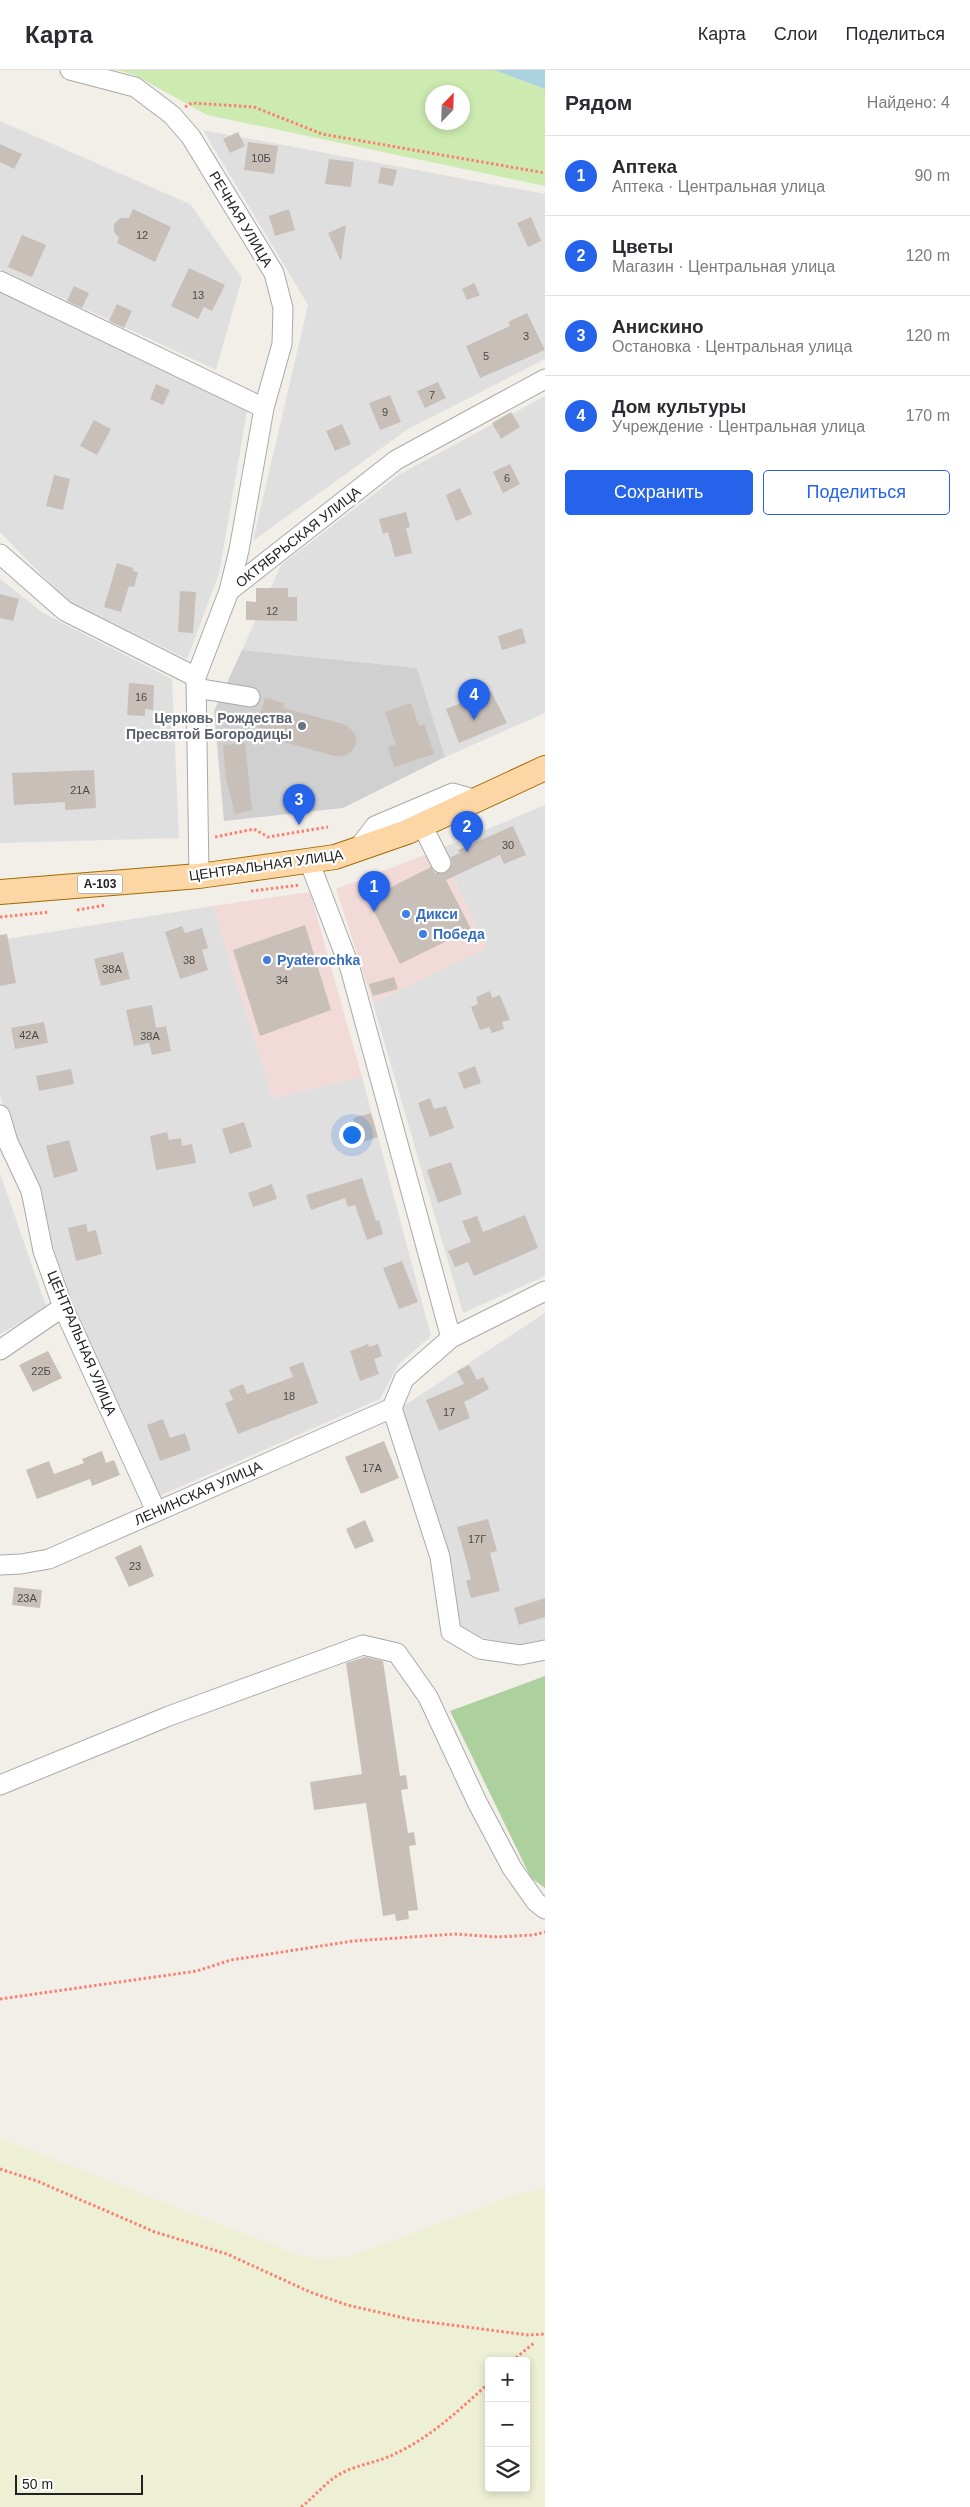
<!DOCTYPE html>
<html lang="ru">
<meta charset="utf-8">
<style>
body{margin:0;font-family:Helvetica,sans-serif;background:#f7f7f7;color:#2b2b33}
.controls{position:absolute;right:15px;bottom:15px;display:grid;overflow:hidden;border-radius:5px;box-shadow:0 2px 8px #0003}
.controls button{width:45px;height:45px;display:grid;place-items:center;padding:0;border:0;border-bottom:1px solid #e1e1e2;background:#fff;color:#2b2b33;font:25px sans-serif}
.compass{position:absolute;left:425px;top:15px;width:45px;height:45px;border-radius:50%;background:#fff;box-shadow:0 2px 8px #0003;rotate:23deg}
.scale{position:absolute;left:15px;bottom:12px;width:128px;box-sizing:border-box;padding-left:5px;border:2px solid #222;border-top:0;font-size:14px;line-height:18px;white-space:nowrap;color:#222;-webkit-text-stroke:4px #fff;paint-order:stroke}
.you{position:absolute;left:351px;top:1064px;width:18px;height:18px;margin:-12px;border:4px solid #fff;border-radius:50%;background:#1a73e8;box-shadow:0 0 0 8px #1a73e833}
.badge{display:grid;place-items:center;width:32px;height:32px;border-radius:50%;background:#2563eb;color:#fff;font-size:16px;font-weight:700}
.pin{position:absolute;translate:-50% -41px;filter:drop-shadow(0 1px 2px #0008)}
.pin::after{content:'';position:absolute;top:26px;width:18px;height:15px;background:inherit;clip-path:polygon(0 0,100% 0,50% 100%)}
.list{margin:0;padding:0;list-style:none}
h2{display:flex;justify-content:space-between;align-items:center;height:65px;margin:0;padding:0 20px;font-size:21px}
h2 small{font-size:16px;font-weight:400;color:#7c7c81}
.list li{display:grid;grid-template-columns:32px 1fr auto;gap:15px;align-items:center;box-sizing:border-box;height:80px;padding:0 20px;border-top:1px solid #e1e1e2}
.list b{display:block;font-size:19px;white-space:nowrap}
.list p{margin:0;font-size:16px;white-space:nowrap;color:#7c7c81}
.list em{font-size:16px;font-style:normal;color:#7c7c81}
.actions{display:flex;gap:10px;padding:15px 20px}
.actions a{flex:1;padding:11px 0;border:1px solid #2563eb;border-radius:5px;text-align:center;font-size:18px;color:#2563eb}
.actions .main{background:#2563eb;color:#fff}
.icon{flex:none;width:28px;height:28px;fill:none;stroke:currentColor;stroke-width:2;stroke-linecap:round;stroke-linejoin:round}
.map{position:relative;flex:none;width:545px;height:2437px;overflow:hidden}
header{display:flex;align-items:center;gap:30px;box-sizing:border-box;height:70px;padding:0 25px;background:#fff;border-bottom:1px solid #e1e1e2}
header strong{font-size:24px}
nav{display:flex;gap:28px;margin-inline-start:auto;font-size:18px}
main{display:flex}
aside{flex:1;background:#fff}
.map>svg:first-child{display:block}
.residential{fill:#e0dfdf}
.commercial{fill:#f2dad9}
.religious{fill:#d0d0d0}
.farmland{fill:#eef0d5;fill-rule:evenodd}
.grass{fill:#cdebb0;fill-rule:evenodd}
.forest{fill:#add19e}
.water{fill:#aad3df}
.building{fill:#c7bfb8}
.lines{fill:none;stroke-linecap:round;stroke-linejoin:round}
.minor-casing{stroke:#a9a9a9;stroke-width:21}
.major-casing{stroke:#a06b00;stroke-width:26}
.path{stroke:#fa8072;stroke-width:3;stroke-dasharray:2.5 2.5;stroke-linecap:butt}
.minor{stroke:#fff;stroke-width:19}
.major{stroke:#fcd6a4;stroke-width:24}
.worship-dot{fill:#6b7280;stroke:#fff;stroke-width:2}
.shop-dot{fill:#3f7fe0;stroke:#fff;stroke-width:2}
.labels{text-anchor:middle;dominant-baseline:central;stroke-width:4.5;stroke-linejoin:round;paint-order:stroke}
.number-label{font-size:11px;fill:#4b4948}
.shield{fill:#fff;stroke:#646464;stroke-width:1}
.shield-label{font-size:12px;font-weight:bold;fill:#222}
.street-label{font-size:14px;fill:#222;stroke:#fff}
.worship-label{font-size:14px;font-weight:bold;fill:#5b616d;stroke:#fff;text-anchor:end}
.shop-label{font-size:14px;font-weight:bold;fill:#366cbe;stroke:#fff;text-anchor:start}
</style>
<header>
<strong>Карта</strong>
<nav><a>Карта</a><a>Слои</a><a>Поделиться</a></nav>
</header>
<main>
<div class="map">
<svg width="545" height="2437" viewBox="0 0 545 2437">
<rect width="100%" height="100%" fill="#f2efe9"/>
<path class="residential" d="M0 51 190 134 242 208 216 300 0 199Z
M203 60 545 124V289L408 359 253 471 308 235Z
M0 223 247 341 219 504 187 589 67 531 0 462Z
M545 326V643L445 687 417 598 242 580 281 495 400 404Z
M0 509 43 543 172 609 179 768 0 773Z
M545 735V1206L463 1243 373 933 486 878 440 779Z
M213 836 273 1028 362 1007 431 1266 398 1295 380 1329 159 1426 73 1234 0 1026V870Z
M0 1103 47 1239 0 1264Z
M545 1243V1572L522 1579 464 1562 452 1547 402 1337Z"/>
<path class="commercial" d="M440 779 486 878 373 933 336 819Z
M310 822 362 1007 273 1028 213 836Z"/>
<path class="religious" d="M242 580 417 598 445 687 343 738 224 751 214 641Z"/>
<path class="farmland" d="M0 2068 296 2184 321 2189 351 2186 510 2127 545 2117V2437H0ZM489 2291H526V2418H489Z"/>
<path class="grass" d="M117 0H494L545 19V116L207 45 135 5ZM432 22H462V52H432Z"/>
<path class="forest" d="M545 1606V1818L531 1808 450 1641Z"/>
<path class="water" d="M494 0H545V19Z"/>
<path class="building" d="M238 62 245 76 230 83 223 69Z
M248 72 278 76 274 104 244 100Z
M0 74 22 84 14 99 0 92Z
M329 89 354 92 351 117 325 114Z
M381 97 397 100 393 116 378 113Z
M133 139 171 157 155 192 117 173 119 168 114 162V154L120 148H129Z
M289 139 295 160 275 166 269 146Z
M531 147 541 171 528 177 517 153Z
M346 155 341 191 328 163Z
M22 165 46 175 32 207 8 197Z
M189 198 225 215 212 241 204 237 198 249 171 236Z
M474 213 480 225 467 230 462 219Z
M74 216 89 223 82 238 67 231Z
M117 234 132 241 124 258 109 251Z
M527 243 545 280 480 308 466 276 510 256 508 252Z
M438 312 446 328 425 338 417 321Z
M156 314 170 320 163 335 150 329Z
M390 325 401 352 380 360 369 333Z
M511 342 520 357 501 369 492 353Z
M94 350 111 359 97 385 80 376Z
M342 354 351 374 335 381 326 361Z
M510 394 520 414 503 423 493 402Z
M54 405 70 409 63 440 46 436Z
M460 418 472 444 456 451 446 425Z
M406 442 410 457 406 458 412 483 395 487 388 462 383 464 379 449Z
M117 493 133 498V501L138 502 134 517 129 516 121 542 104 537Z
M256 518H288V527H297V551L246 550V531L256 532Z
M180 521 196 522 193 563 178 562Z
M0 524 19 529 13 551 0 548Z
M522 558 526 573 502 580 498 566Z
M129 613 154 615 153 640 145 639V646L127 645Z
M491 621 507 653 459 673 446 639Z
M265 628 284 633 283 638 343 654 351 659 356 666V674L351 682 343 686H335L273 669 275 662 257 657Z
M411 633 419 656 424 654 434 684 394 697 388 677 396 675 385 642Z
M245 673 252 740 235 744 226 709 223 675Z
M94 700 96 738 65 740V732L14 735 12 703Z
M513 756 526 785 504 794 500 785 446 810 471 859 400 894 368 829 431 797 435 803H446L452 794 451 787 460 783 458 780Z
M305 855 331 940 260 966 233 880Z
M182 856 185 863 202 858 208 878 202 880 208 900 180 909 165 862Z
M7 864 16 913 0 916V865Z
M123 882 130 909 101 916 94 889Z
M394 907 398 919 373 926 369 914Z
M490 921 492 928 500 925 510 950 502 952 504 959 492 963 489 957 480 960 471 937 478 934 476 927Z
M152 935 156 958 166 956 171 981 152 985 149 973 134 976 126 940Z
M44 952 48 973 15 979 11 958Z
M475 996 481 1013 464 1019 458 1003Z
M71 999 74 1014 39 1021 36 1006Z
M430 1028 434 1039 446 1036 454 1058 430 1067 418 1033Z
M371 1043 378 1067 360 1073 353 1048Z
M244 1052 252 1077 230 1084 222 1059Z
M167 1062 169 1070 181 1068 182 1076 192 1074 196 1093 156 1100 150 1066Z
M69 1070 78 1101 54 1108 46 1076Z
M451 1092 462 1124 438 1133 427 1100Z
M362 1108 376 1151 379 1150 383 1164 367 1170 355 1135 348 1137 345 1128 311 1140 306 1125Z
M272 1114 277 1129 253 1137 248 1123Z
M525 1145 538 1178 474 1206 468 1192 455 1197 448 1181 471 1172 462 1151 477 1146 483 1162Z
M86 1154 88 1162 96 1160 102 1184 76 1191 68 1158Z
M402 1191 418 1232 399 1239 383 1198Z
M368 1274 369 1277 378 1274 382 1286 374 1289 379 1304 360 1311 350 1281Z
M48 1281 62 1308 33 1322 19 1295Z
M303 1292 318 1333 238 1364 225 1333 233 1330 229 1320 243 1314 247 1324 293 1307 289 1297Z
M469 1295 477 1310 483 1307 489 1319 464 1332 470 1348 439 1361 426 1330 464 1314 457 1301Z
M163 1349 170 1368 185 1363 191 1380 160 1391 147 1355Z
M384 1371 399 1408 361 1424 345 1387Z
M102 1381 106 1393 114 1390 120 1405 92 1416 90 1409 37 1429 26 1400 49 1391 54 1404 84 1393 82 1389Z
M488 1449 497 1481 490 1483 500 1521 471 1528 466 1511 471 1509 457 1457Z
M365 1450 374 1471 355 1479 346 1459Z
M141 1475 154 1506 129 1517 115 1487Z
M14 1517 42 1520 40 1538 12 1535Z
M545 1528V1547L519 1555 514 1538Z
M365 1587 383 1591 400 1706 406 1705 408 1719 401 1720 408 1763 414 1762 416 1775 409 1776 418 1840 408 1841 409 1849 396 1851 395 1844 383 1846 366 1733 314 1740 310 1712 362 1704 346 1593Z"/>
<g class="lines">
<g class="minor-casing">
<path id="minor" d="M70 0 135 17 172 45 191 67 274 203 283 238 282 274 264 338 239 480 229 521
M0 211 264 338
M0 484 65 541 196 607
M196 618 250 627
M422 755 441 793
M356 781 375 756 453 723 477 730
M309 791 350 898 451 1268
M199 806 196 607 229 521 396 390 545 309
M0 1045 8 1072 31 1121 43 1181 63 1237 156 1441
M0 1280 63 1237
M392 1338 440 1487 451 1562 480 1579 520 1585 545 1580
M0 1495 21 1494 49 1489 392 1338 404 1309 451 1268 545 1221
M0 1715 169 1646 363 1575 397 1583 428 1627 477 1732 512 1798 536 1832 545 1839"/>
</g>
<g class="major-casing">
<path id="major" d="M0 822 199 806 335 787 407 762 545 698"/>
</g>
<path class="path" d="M185 37 192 33 254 37 322 64 545 103
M215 767 254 759 268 767 328 757
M251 821 300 815
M77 840 106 835
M0 847 49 842
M0 1929 197 1901 231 1890 353 1871 455 1864 497 1867 533 1865 545 1862
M0 2099 37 2111 155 2162 227 2184 310 2222 347 2235 413 2250 528 2265 545 2264
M512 2291 534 2273
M301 2437C316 2426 326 2411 342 2403 357 2395 374 2393 390 2386 428 2370 459 2340 489 2313"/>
<use href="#minor" class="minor"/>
<use href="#major" class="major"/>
</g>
<circle class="worship-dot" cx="302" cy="656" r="5"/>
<g class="shop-dot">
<circle cx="406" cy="844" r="5"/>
<circle cx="423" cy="864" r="5"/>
<circle cx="267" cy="890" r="5"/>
</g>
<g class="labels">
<g class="number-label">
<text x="261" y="88">10Б</text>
<text x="142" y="165">12</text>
<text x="198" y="225">13</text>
<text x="526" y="266">3</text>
<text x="486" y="286">5</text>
<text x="432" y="325">7</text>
<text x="385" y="342">9</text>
<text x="507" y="408">6</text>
<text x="272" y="541">12</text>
<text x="141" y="627">16</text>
<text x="80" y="720">21А</text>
<text x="508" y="775">30</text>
<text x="189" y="890">38</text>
<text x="112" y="899">38А</text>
<text x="282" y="910">34</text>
<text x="29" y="965">42А</text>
<text x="150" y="966">38А</text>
<text x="41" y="1301">22Б</text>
<text x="289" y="1326">18</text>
<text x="449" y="1342">17</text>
<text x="372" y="1398">17А</text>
<text x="477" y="1469">17Г</text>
<text x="135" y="1496">23</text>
<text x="27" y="1528">23А</text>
</g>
<rect class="shield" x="77.5" y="804.5" width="45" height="19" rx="4"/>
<g class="shield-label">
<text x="100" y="814">А-103</text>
</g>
<g class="street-label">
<text transform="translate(241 149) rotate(59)">РЕЧНАЯ УЛИЦА</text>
<text transform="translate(298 467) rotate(-38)">ОКТЯБРЬСКАЯ УЛИЦА</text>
<text transform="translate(266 795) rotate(-8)">ЦЕНТРАЛЬНАЯ УЛИЦА</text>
<text transform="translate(82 1273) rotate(67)">ЦЕНТРАЛЬНАЯ УЛИЦА</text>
<text transform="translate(198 1423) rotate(-24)">ЛЕНИНСКАЯ УЛИЦА</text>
</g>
<g class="worship-label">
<text x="292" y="648">Церковь Рождества<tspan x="292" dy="16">Пресвятой Богородицы</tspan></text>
</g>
<g class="shop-label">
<text x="416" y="844">Дикси</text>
<text x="433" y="864">Победа</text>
<text x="277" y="890">Pyaterochka</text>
</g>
</g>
</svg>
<div class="controls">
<button>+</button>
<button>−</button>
<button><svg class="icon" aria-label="layers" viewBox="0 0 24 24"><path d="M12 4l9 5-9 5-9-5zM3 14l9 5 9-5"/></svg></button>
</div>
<svg class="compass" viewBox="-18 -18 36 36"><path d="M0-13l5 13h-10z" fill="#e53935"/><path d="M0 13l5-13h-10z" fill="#7c7c81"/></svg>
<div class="scale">50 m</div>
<div class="you"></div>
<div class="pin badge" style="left:374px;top:842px">1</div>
<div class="pin badge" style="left:467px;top:782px">2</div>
<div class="pin badge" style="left:299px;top:755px">3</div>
<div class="pin badge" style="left:474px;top:650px">4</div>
</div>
<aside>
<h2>Рядом<small>Найдено: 4</small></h2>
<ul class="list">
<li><span class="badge">1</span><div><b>Аптека</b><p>Аптека · Центральная улица</p></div><em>90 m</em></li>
<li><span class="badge">2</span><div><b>Цветы</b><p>Магазин · Центральная улица</p></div><em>120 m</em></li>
<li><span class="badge">3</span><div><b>Анискино</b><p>Остановка · Центральная улица</p></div><em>120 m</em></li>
<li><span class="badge">4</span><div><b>Дом культуры</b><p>Учреждение · Центральная улица</p></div><em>170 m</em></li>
</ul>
<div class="actions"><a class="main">Сохранить</a><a>Поделиться</a></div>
</aside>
</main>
